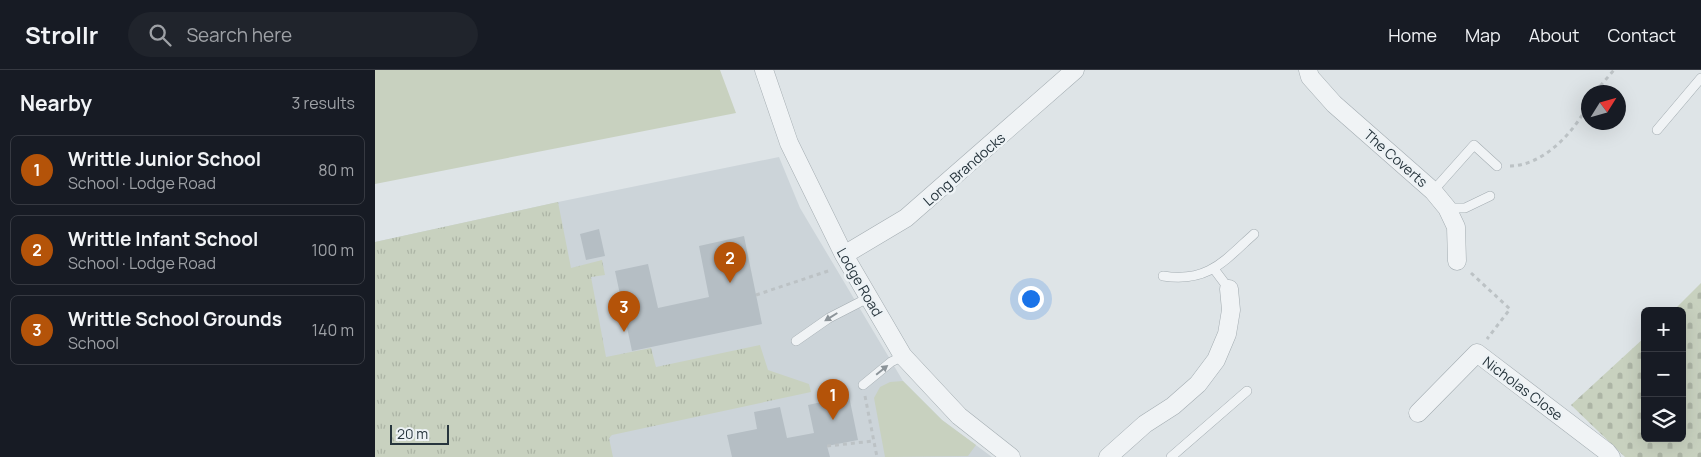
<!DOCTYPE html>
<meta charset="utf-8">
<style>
body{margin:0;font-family:Manrope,sans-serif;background:#20242c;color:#f1f3f6}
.controls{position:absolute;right:15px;bottom:15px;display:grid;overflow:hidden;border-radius:8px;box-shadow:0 5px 20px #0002}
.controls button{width:45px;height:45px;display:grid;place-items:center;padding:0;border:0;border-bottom:1px solid #363941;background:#171b24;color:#f1f3f6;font:25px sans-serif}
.compass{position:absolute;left:1206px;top:15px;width:45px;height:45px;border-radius:50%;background:#171b24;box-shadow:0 5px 20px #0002;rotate:53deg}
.scale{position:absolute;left:15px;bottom:12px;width:59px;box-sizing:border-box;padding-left:5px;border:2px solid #27353d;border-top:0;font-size:14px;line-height:18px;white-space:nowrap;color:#27353d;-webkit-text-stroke:4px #edf2f5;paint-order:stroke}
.you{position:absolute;left:655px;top:228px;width:18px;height:18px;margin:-12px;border:4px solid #fff;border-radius:50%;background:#1a73e8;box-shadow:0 0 0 8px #1a73e833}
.badge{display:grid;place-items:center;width:32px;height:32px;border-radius:50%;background:#b45309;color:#fff;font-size:16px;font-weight:700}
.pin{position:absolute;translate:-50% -41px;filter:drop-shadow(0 1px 2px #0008)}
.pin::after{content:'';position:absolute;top:26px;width:18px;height:15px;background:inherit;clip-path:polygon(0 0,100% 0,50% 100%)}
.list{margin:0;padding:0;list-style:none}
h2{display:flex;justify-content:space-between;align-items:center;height:65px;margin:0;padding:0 20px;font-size:21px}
h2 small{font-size:16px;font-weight:400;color:#9ea1a6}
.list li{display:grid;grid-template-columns:32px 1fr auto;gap:15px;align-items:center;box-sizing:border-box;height:70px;margin:0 10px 10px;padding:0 10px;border:1px solid #363941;border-radius:8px}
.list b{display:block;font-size:19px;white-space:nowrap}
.list p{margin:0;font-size:16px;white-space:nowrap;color:#9ea1a6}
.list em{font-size:16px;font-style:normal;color:#9ea1a6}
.icon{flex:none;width:28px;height:28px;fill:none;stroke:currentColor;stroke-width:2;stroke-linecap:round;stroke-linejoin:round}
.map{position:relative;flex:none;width:1326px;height:387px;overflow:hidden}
header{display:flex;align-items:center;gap:30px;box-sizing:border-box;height:70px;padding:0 25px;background:#171b24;border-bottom:1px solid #363941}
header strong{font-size:24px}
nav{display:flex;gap:28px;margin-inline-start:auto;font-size:18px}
.search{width:350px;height:45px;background:#20242c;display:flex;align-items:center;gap:12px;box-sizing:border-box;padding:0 18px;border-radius:28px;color:#9ea1a6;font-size:19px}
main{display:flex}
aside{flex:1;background:#171b24}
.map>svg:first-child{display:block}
.built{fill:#ccd4d9}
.grass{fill:#c8d1bf}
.cemetery{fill:url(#cemetery-stones)}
.park{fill:url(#park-tufts)}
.building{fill:#b5bec4}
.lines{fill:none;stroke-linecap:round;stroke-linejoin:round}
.lane-casing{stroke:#a3acb1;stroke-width:10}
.street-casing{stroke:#a3acb1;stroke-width:19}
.path{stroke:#bcc2c5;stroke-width:3;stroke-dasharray:4 4;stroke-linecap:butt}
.lane{stroke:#f0f3f5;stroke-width:9}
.street{stroke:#f0f3f5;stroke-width:18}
.oneway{fill:#8c9499}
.labels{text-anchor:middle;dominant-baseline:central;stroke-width:5;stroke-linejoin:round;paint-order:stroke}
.street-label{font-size:14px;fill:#27353d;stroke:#edf2f5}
</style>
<header>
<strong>Strollr</strong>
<div class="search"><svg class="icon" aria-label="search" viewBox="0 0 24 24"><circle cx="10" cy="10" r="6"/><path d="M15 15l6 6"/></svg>Search here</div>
<nav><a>Home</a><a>Map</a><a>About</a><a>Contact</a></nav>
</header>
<main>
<aside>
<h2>Nearby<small>3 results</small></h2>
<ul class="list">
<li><span class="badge">1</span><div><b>Writtle Junior School</b><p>School · Lodge Road</p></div><em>80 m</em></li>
<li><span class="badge">2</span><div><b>Writtle Infant School</b><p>School · Lodge Road</p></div><em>100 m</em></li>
<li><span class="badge">3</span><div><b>Writtle School Grounds</b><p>School</p></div><em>140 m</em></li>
</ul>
</aside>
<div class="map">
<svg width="1326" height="387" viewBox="0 0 1326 387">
<defs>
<pattern id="cemetery-stones" width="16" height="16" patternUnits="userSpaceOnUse" patternTransform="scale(1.25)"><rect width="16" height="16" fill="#c8d1bf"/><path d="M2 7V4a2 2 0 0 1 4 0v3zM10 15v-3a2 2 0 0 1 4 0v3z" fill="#acb4a5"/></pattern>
<pattern id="park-tufts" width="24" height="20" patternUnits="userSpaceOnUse" patternTransform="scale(1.25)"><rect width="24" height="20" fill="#c8d1bf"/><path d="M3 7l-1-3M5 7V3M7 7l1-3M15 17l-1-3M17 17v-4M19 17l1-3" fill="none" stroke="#acb4a5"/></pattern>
</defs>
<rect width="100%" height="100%" fill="#dee4e7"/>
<path class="built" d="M404 87 425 138 528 311 567 350 617 387H0V172L183 132Z"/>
<path class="grass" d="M0 0H345L361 43 0 114Z
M528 311 567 350 601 375 593 386 510 387 499 328 505 317 515 312Z"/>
<path class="cemetery" d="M1326 213V387H1250L1196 335 1270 267V368H1307V241H1298Z"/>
<path class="park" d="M183 132 196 198 227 190 230 205 216 207 231 287 276 278 281 297 385 275 393 300 434 314 436 322 237 365 234 368 238 387H0V172Z"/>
<path class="building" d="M224 159 230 186 211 190 205 164Z
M369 166 387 254 257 281 240 201 273 194 283 238 334 227 324 176Z
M474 326 483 370 452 376 455 387H357L352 365 382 359 379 342 405 337 412 368 439 363 433 335Z"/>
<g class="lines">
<g class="lane-casing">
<path id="lane" d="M1282 60 1326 8
M1058 121 1099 75 1122 96
M1072 138H1090L1115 126
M839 199 854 219
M788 206C833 213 849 191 879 164
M421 271 454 248 493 228
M488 315 516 292 528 286
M796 387 872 321"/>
</g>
<g class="street-casing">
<path id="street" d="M389 0 414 73 469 185 528 286 584 346 636 387
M933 0 935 7 959 34 1058 121 1072 138 1081 157 1082 191
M469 185 531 148 700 0
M1043 343 1102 283 1232 382 1236 387
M733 387 770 354 798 336 823 314 841 290 852 264 856 240 854 219"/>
</g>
<path class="path" d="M1220 22 1239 0
M1135 96C1168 96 1201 61 1214 32
M1096 203 1135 239 1112 269
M381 225 456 200
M490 326 502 387
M452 376 499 371"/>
<use href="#lane" class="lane"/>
<use href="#street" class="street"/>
</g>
<defs><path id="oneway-solid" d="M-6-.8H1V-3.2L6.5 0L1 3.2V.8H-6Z" transform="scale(1.25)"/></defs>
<g class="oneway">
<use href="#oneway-solid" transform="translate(456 247) rotate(148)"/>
<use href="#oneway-solid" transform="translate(507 300) rotate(-39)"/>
</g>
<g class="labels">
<g class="street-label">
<text transform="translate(1021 88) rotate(41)">The Coverts</text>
<text transform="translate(589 99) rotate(-41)">Long Brandocks</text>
<text transform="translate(485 212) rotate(60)">Lodge Road</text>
<text transform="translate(1148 318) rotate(37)">Nicholas Close</text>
</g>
</g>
</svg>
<div class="controls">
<button>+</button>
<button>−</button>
<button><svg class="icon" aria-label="layers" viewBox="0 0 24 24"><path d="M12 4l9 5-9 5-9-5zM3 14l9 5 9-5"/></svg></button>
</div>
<svg class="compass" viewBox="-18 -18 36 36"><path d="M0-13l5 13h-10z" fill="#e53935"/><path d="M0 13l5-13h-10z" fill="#9ea1a6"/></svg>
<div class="scale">20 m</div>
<div class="you"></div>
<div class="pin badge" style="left:458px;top:350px">1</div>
<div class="pin badge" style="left:355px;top:213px">2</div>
<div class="pin badge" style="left:249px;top:262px">3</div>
</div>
</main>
